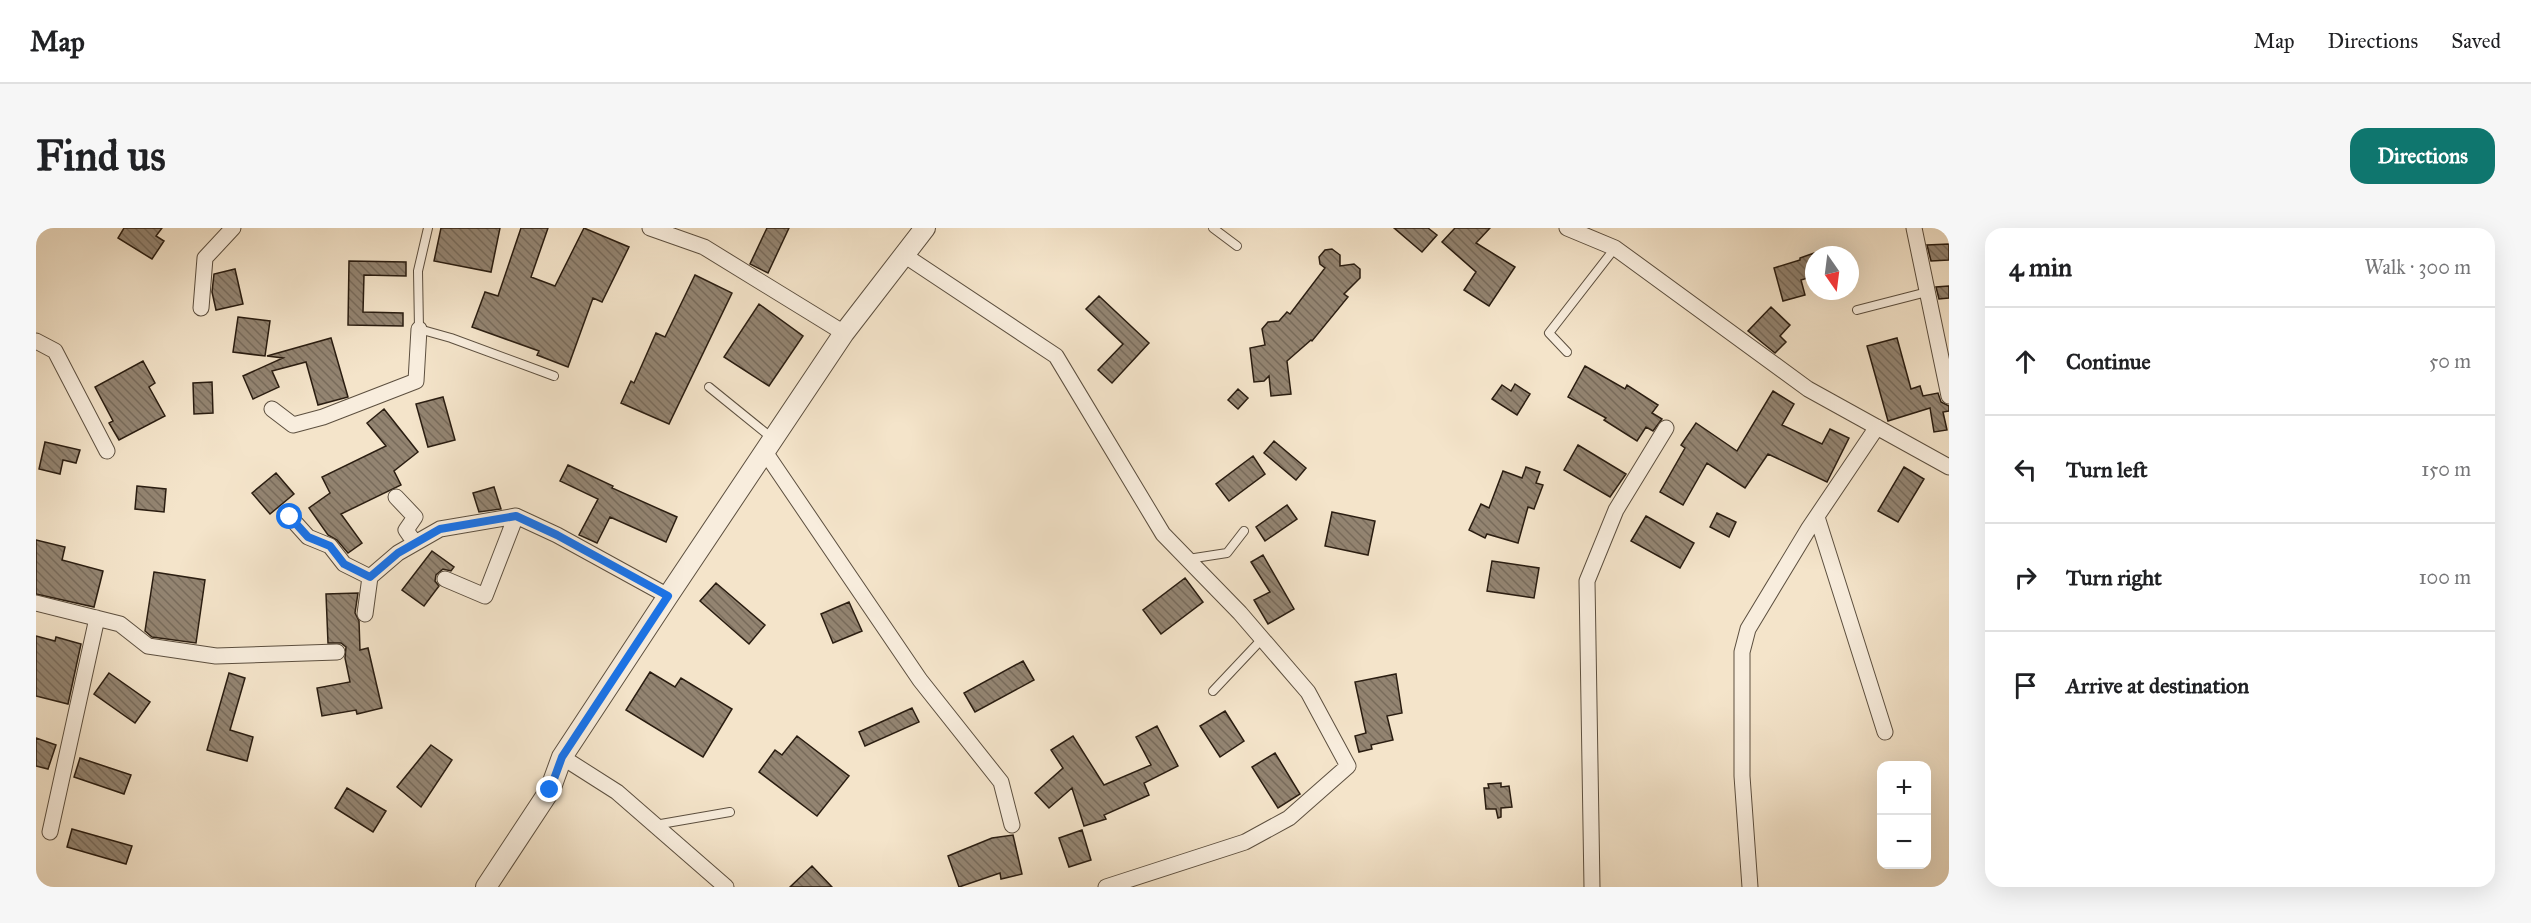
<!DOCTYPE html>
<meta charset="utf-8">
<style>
body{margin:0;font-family:"IM FELL Great Primer",serif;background:#f6f6f6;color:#202124}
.controls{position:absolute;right:18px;bottom:18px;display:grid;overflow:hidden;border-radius:12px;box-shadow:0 6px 24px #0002}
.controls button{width:54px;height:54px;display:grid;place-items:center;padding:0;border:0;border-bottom:2px solid #e0e0e0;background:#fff;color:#202124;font:30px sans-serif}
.compass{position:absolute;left:1769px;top:18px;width:54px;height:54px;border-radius:50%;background:#fff;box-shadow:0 6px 24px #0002;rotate:166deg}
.stop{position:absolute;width:18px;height:18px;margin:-14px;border:4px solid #1a73e8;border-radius:50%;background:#fff}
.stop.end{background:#1a73e8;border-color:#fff;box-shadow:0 2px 6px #0008}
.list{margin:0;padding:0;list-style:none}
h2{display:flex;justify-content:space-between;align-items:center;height:78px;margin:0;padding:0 24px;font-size:26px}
h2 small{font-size:20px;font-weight:400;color:#757577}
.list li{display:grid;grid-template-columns:39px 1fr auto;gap:18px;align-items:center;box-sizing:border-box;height:108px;padding:0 24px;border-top:2px solid #e0e0e0}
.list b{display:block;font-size:22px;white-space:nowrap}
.list em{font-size:20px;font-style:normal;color:#757577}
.icon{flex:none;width:33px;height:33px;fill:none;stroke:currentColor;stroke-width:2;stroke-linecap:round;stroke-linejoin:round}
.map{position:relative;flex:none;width:1913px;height:659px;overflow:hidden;border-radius:18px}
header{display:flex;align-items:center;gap:36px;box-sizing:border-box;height:84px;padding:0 30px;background:#fff;border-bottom:2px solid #e0e0e0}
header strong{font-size:28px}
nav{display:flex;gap:33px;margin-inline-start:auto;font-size:21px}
.intro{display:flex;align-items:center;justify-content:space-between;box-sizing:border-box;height:144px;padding:0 36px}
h1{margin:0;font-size:42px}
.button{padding:15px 27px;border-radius:18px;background:#0f766e;color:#fff;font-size:21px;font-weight:700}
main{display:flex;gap:36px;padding:0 36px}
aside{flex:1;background:#fff;border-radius:18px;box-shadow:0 6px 24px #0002}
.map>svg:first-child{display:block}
.building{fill:url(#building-back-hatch);stroke:#2a1d11;stroke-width:1.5}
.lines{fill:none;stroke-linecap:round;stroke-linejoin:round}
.service-casing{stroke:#5c4f3f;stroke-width:10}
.minor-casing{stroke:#5c4f3f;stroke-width:17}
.tertiary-casing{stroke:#5c4f3f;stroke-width:22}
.service{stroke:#f8eddd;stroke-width:8}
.minor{stroke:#f8eddd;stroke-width:15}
.tertiary{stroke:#f8eddd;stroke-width:20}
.route{stroke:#1a73e8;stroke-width:8}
</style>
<header>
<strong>Map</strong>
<nav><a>Map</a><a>Directions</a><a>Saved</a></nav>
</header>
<div class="intro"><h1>Find us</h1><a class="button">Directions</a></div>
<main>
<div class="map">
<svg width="1913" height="659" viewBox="0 0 1913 659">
<defs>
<pattern id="building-back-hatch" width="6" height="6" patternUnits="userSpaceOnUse" patternTransform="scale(1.5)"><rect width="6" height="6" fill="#938471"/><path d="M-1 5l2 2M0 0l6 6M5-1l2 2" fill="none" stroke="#786b5b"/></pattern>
</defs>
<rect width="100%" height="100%" fill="#f4e4ca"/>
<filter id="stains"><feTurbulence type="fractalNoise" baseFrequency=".00333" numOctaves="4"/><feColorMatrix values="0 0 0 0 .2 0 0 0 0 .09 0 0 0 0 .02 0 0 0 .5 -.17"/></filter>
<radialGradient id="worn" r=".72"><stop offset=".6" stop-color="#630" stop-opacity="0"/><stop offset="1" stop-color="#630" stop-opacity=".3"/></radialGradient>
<path class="building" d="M88 0H126L120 8 128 13 116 31 82 10Z
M405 0H464L455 44 398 33Z
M485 0H512L495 49 519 58 548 0 593 19 566 74 557 70 532 139 501 127 503 123 436 99 449 64 462 68Z
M731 0H753L732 45 714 36Z
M1358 0H1392L1401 7 1386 24Z
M1419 0H1454L1440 15 1479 39 1453 78 1428 62 1440 44 1406 14Z
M1913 16V32L1895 33 1891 17Z
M1296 21 1304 27V38L1318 36 1324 41V50L1308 66 1312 69 1276 113 1275 112 1251 133 1255 166 1235 168 1233 148 1228 153 1218 154 1214 120 1229 117 1226 101 1232 94 1243 93 1251 84 1254 86 1289 40 1284 36 1283 29 1289 22Z
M1778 25V48L1765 52 1769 67 1747 73 1738 40 1764 32V30Z
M313 33 370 34V48L328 47 327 84 367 85V98L312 97Z
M199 41 207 76 180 82 176 64 178 46Z
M659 47 696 65 633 196 585 175 595 153 598 155 620 105 629 109Z
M1913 58V70L1903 71 1900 59Z
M1063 68 1113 115 1076 155 1062 142 1087 116 1050 81Z
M723 76 767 108 733 158 688 129Z
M1735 79 1754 97 1744 108 1750 114 1739 125 1712 103Z
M202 89 234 93 229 128 197 124Z
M295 110 312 169 282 177 270 134 236 143 243 159 217 171 207 148 247 130 231 128Z
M1861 110 1875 161 1884 158 1887 168 1902 165 1905 174 1913 178V183L1907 184 1911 202 1898 204 1894 180 1852 193 1831 118Z
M107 133 119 155 113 159 129 188 83 212 73 195 77 193 59 159Z
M1549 138 1589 161 1591 157 1622 177 1616 185 1626 191 1617 203 1610 199 1601 213 1568 192 1570 190 1532 169Z
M176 154 177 185 158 186 157 155Z
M1479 156 1494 166 1481 187 1456 171 1466 157 1475 163Z
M1202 161 1212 170 1202 181 1192 172Z
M1737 163 1758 176 1746 197 1786 216 1794 201 1813 210 1791 254 1732 226 1709 260 1671 235 1647 277 1624 264 1649 220 1645 217 1660 195 1701 223Z
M407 169 419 212 392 219 380 176Z
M348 181 382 224 358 243 365 257 305 286 326 315 312 325 301 312 292 307 273 280 294 265 286 249 350 218 331 195Z
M1238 213 1270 240 1260 252 1228 225Z
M9 214 44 222 40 235 27 232 24 246 3 241Z
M1542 217 1590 246 1574 269 1528 242Z
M1217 228 1229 246 1193 273 1180 256Z
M532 237 577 258 576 260 641 289 630 314 574 289 561 315 543 307 562 271 524 253Z
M1490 239 1504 244 1500 255 1507 257 1498 281 1492 279 1482 315 1451 306 1449 310 1433 302 1445 276 1453 280 1467 243 1486 250Z
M1868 239 1888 251 1862 294 1842 283Z
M240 245 258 266 234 286 216 265Z
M101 258 130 261 128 284 99 281Z
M458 259 465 281 443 284 437 265Z
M1251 277 1261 291 1229 313 1220 299Z
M1296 284 1339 293 1332 327 1289 318Z
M1681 285 1700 294 1693 309 1674 299Z
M1610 288 1658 315 1644 340 1595 313Z
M0 312 29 319 26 332 67 343 58 379 0 366Z
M396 323 418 339 415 343 407 341 400 347 399 353 403 358 388 378 366 362Z
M1227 327 1258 381 1232 396 1218 372 1234 364 1215 334Z
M1456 333 1503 340 1498 370 1451 363Z
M118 344 169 352 160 415 116 409 109 403Z
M1149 350 1167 374 1125 406 1107 382Z
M680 355 729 397 713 416 664 373Z
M322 365 319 385 323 393 324 422 332 420 346 480 321 486 320 482 286 488 281 460 314 454 309 430 310 419 305 415H292L290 366Z
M813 374 826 403 797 415 785 386Z
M0 408 19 413 20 409 45 416 32 476 0 468Z
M987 433 998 452 939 484 928 465Z
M614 444 639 459 645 450 696 481 667 529 590 482Z
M73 445 114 474 99 495 58 466Z
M193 445 209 450 194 502 217 509 211 533 171 522Z
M1360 446 1366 485 1351 488 1357 512 1335 517 1336 521 1323 524 1319 508 1330 505 1319 454Z
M876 480 883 494 829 518 823 504Z
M1189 483 1208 513 1184 529 1164 498Z
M1121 498 1142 538 1108 555 1113 567 1068 587 1070 591 1048 598 1036 560 1013 580 999 565 1027 540 1015 522 1037 508 1068 557 1115 537 1100 509Z
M761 508 813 548 781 588 723 544 739 522 746 527Z
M0 510 20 517 12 541 0 538Z
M395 517 416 532 385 579 361 559Z
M1239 525 1264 566 1242 580 1216 539Z
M44 530 95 547 88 566 38 549Z
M1465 555V559L1473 558 1476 579 1465 580V589L1462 590 1460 581H1450L1448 560H1453L1452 556Z
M311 560 350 583 337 604 299 580Z
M36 601 96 618 90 636 31 619Z
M1046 602 1055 632 1033 639 1023 610Z
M977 607 986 646 965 651 964 645 923 659 912 628 956 610Z
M776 638 796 659H754Z"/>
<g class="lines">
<g class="service-casing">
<path id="service" d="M392 0 382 43 383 101 415 110 518 148
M1177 0 1201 18
M1821 82 1891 64
M1531 124 1513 105 1579 20
M673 159 736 210
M1152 331 1191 325 1208 303
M1177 463 1226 411
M619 597 694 584"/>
</g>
<g class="minor-casing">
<path id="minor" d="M614 0 668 19 808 105
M1531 0 1579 20 1772 161 1913 239
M1878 0 1913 168
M868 27 1020 128 1127 306 1204 385 1272 464 1312 538 1253 590 1209 614 1070 659
M165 80 169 30 197 0
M0 113 19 123 71 223
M236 181 257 197 287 189 380 153 383 101
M729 224 884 452 965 554 976 597
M360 269 379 289 370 302 379 315
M254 289 272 309 294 318 308 336 334 349
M1781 289 1849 504
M409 351 449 368 480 288
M0 375 84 396 112 418 180 428 301 424
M329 386 334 349 362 325 404 301 480 288 521 307 632 368
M526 529 581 564 690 659
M14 604 61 390
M1556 659 1551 353 1580 282 1630 200
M1714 659 1706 548V424L1712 401 1773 300 1841 199"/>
</g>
<g class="tertiary-casing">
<path id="tertiary" d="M450 659 514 562 526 529 632 368 808 105 889 0"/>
</g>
<use href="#service" class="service"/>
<use href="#minor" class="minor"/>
<use href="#tertiary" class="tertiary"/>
</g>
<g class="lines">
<path class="route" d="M254 289 272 309 294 318 308 336 334 349 362 325 404 301 480 288 521 307 632 368 526 529 514 562"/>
</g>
<rect width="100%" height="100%" filter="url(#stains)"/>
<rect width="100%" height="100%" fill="url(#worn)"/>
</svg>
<div class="controls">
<button>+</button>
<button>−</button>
</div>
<svg class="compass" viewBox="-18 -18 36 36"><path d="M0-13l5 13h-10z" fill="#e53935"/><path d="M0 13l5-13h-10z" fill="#757577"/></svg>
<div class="stop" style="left:254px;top:289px"></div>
<div class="stop end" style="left:514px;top:562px"></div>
</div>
<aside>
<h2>4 min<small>Walk · 300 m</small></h2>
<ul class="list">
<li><svg class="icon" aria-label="ahead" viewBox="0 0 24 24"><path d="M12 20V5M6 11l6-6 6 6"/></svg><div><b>Continue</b></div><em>50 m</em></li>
<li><svg class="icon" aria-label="left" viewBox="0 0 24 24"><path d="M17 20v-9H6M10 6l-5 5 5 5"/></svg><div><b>Turn left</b></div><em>150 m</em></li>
<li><svg class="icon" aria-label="right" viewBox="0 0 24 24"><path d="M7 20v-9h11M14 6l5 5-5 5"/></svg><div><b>Turn right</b></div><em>100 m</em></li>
<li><svg class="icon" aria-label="arrive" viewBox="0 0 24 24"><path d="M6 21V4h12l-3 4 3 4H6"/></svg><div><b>Arrive at destination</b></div></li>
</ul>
</aside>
</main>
